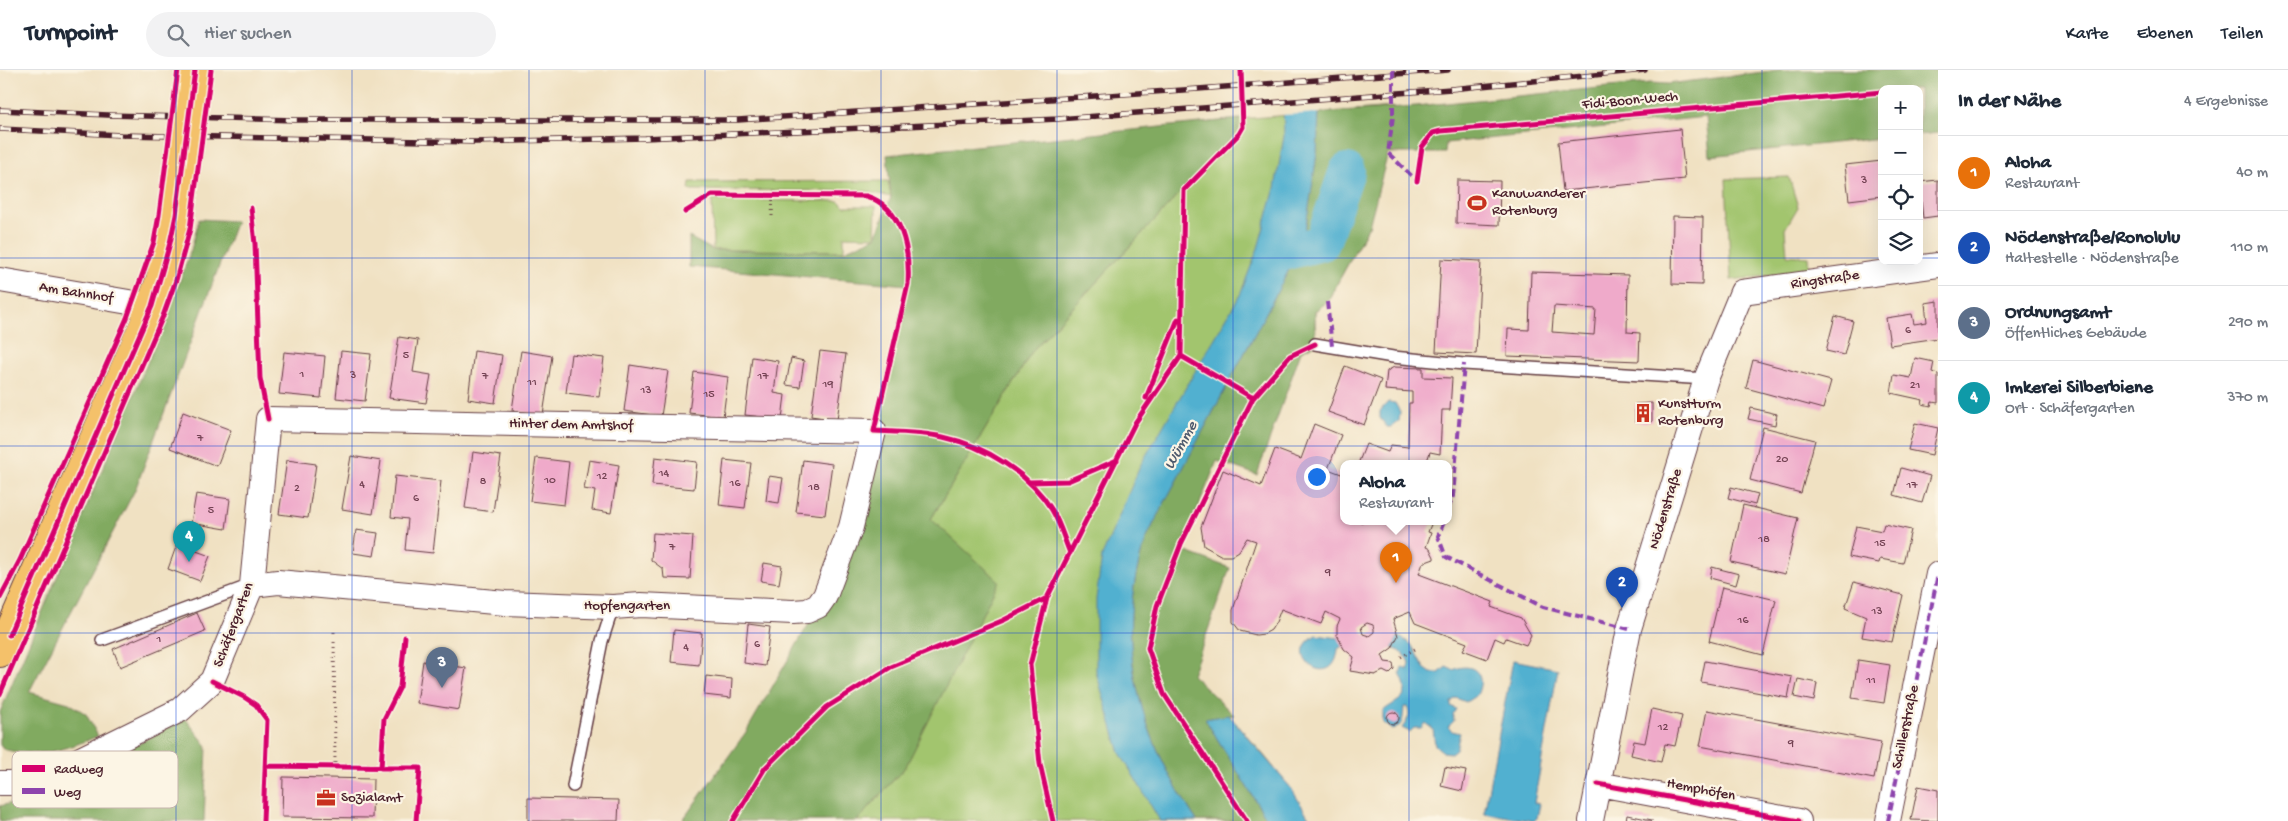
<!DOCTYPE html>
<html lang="de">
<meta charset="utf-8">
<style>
body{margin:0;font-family:"Gochi Hand",sans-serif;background:#f2f2f3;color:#1f2937}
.controls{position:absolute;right:15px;top:15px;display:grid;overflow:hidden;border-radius:10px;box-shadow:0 5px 20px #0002}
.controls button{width:45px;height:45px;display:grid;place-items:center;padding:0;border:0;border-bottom:1px solid #e0e1e3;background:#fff;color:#1f2937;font:25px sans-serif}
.you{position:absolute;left:1316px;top:406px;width:18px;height:18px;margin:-12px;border:4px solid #fff;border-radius:50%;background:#1a73e8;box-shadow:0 0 0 8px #1a73e833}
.badge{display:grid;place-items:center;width:32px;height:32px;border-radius:50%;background:#c8321e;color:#fff;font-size:16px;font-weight:700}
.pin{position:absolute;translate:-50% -41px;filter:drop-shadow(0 1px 2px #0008)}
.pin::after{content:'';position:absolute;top:26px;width:18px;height:15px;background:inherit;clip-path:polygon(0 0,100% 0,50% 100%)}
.popup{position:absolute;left:1340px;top:390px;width:112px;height:65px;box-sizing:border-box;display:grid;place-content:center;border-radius:10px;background:#fff;filter:drop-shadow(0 1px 4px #0005);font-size:16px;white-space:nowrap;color:#747a83}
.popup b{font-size:19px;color:#1f2937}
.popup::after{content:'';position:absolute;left:50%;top:100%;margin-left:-10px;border:10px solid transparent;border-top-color:#fff}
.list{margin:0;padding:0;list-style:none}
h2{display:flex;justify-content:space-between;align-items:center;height:65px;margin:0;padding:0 20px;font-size:21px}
h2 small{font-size:16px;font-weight:400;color:#747a83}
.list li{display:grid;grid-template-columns:32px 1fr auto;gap:15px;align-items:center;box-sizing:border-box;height:75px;padding:0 20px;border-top:1px solid #e0e1e3}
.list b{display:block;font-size:19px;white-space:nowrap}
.list p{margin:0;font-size:16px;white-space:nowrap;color:#747a83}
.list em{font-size:16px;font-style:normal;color:#747a83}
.icon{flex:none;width:28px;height:28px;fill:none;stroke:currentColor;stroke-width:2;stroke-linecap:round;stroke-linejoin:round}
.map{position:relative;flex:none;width:1938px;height:751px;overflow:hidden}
header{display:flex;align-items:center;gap:30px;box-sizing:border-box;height:70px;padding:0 25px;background:#fff;border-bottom:1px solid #e0e1e3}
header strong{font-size:24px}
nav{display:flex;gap:28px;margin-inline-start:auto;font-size:18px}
.search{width:350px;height:45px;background:#f2f2f3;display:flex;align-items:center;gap:12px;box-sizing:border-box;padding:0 18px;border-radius:28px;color:#747a83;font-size:19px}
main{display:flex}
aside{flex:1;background:#fff}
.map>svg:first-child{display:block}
.green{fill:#a2c56e;stroke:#76724c}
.forest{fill:#81aa61;stroke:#666446}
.water{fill:#51b0d0;stroke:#4e687e}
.pier{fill:#f0e1c2}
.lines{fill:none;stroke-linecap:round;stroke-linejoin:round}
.river{stroke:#51b0d0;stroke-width:36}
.building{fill:#efaaca;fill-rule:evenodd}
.lane-casing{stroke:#633c42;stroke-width:14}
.street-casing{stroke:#633c42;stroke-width:26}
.primary-casing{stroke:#633c42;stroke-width:30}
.path{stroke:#633c42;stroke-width:3;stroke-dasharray:1 4;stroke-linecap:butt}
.lane{stroke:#fff;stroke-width:11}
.street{stroke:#fff;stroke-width:24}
.primary{stroke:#f4c16a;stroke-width:28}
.rail-casing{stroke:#4a1f2b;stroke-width:5.5}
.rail{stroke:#fcf5e5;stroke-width:4;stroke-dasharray:11;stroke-linecap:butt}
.primary-bridge-casing{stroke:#633c42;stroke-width:30;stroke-linecap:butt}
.primary-bridge{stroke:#f4c16a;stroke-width:28}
.quiet{stroke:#8e44ad;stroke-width:4;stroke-dasharray:8 4;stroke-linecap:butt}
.cycleway-casing{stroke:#fcf5e5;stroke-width:8}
.cycleway{stroke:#d6006c;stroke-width:5}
.grid{fill:none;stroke:#1d4ed8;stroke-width:1;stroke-opacity:0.55}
.labels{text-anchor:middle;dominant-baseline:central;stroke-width:4.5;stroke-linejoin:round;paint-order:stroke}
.number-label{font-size:12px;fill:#734253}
.street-label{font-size:15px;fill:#4a1f2b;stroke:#fcf5e5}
.poi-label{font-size:15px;fill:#4a1f2b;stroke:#fcf5e5;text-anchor:start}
.water-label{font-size:16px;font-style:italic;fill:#4d596d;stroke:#fcf5e5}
.key{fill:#fcf5e5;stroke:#c7b5ad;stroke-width:1}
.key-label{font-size:14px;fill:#4a1f2b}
</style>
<header>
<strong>Turnpoint</strong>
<div class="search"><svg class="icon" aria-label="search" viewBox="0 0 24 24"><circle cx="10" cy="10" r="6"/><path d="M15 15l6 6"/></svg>Hier suchen</div>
<nav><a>Karte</a><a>Ebenen</a><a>Teilen</a></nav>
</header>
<main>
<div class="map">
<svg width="1938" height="751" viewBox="0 0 1938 751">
<rect width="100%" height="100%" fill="#fcf5e5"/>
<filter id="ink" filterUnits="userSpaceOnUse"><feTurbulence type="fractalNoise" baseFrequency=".02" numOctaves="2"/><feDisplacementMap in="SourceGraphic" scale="10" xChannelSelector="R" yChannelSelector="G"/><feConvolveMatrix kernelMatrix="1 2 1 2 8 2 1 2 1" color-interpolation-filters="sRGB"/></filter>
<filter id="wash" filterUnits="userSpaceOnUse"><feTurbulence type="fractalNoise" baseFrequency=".0096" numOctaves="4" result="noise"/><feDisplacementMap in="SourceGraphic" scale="20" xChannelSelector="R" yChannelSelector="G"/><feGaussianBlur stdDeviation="1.12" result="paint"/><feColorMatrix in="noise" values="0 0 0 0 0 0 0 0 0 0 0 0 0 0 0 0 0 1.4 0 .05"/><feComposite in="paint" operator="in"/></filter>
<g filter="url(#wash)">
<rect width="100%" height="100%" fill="#f0e1c2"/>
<path class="green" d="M1393 37 1369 156 1327 232 1315 241V274L1296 283 1215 388 1179 482 1189 607C1235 650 1278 696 1311 751H857L906 696 931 449 1033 280 1238 61 1239 49Z
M1789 107 1798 137 1785 159 1787 185 1808 187 1809 201 1731 210 1726 109Z
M888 111 891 127 866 121 689 120 690 112Z
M712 130 839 131 844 136H876L875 167 844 166V181L713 180Z"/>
<path class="forest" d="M1779 0H1938V63L1919 65V19H1882V68L1710 86 1706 47 1446 73 1445 83H1388L1369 156 1327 232 1315 241V274L1301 281 1257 405 1217 391 1181 480 1230 498 1192 605 1234 645 1205 649 1268 751H1197C1142 668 1113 580 1142 481 1146 468 1153 455 1159 443L1291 196 1306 155 1317 83 1319 43 1416 36 1650 13 1668 14Z
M1239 49 1238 61 1033 280 931 449 999 511 906 696 857 751H682L746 662 825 526 874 361 908 215 689 197V167L713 180 844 181 876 167 891 127 887 85Z
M199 149 236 151 135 420 29 622 69 633 86 644 98 666C64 680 39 689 3 679L0 675V642L167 246 191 180Z
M185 648 207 676 204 751H0V736C62 722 128 678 185 648Z"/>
<path class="water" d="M1282 0 1319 43 1317 83 1310 131 1306 155 1291 196 1159 443C1153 455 1146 468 1142 481 1113 580 1142 668 1197 751H1160L1120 683 1096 602V529L1102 486 1141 394 1240 225 1258 178 1275 118 1284 66Z
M1388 332 1395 333 1400 342 1399 351 1391 357H1387L1380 348V341Z
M1316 565 1339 568 1342 576 1338 579C1335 623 1279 587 1316 565Z
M1398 566 1411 574 1424 598 1431 603H1439L1446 597 1453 600C1473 591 1487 604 1477 625L1466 632 1456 628 1451 632V636L1456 639 1453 644 1454 651 1448 657 1452 661 1460 663 1456 679 1451 683 1443 682 1435 675 1433 659 1425 653 1421 658H1414L1410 662 1402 658C1407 651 1411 645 1407 637H1404C1403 648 1404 656 1392 660L1383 653V641C1396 630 1414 629 1400 604L1402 597 1408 600 1410 592 1400 581 1392 578Z
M1513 590 1558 599 1534 733 1540 734 1537 748 1534 751 1484 743Z
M1229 645 1291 718 1311 751H1268L1205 649Z"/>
<path class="pier" d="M1279 0H1320L1321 43 1281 45Z"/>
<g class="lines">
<path class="river" d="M1282 183 1322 173 1347 101"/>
</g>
<g id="blocks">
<path class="building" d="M1680 59 1685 109 1563 121 1558 72Z
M1882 91V126L1849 130 1845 95Z
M1457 110 1500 111 1499 155 1456 153Z
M1938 110V146L1923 148 1919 112Z
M1673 146 1703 147 1702 215 1672 214Z
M1441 189 1481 191 1476 284 1436 282Z
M1531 202 1628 205 1627 262 1640 263 1639 291 1507 286 1508 259 1529 260ZM1554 236 1596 239 1594 265 1552 262Z
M1938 231V268L1890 275 1886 248 1912 244 1914 254 1927 252 1925 233Z
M1835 246 1853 251 1844 285 1826 281Z
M399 267 418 270 413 302 431 305 426 333 389 328Z
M341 281 371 284 365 331 336 328Z
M474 281 502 285 495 333 468 329Z
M521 281 552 286 543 345 512 340Z
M820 281 846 284 837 350 811 346Z
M284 282 325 286 321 328 279 324Z
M571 284 604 288 599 327 566 323Z
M752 287 778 291 774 323 785 325 782 349 745 345Z
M791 288 804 291 800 317 786 315Z
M1915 288 1934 292 1932 302 1938 304V333L1932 332 1931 336 1922 334 1923 330 1891 323 1894 305 1911 308Z
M1753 290 1831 311 1823 339 1746 318Z
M630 295 668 301 661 346 624 341Z
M1345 296 1381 310 1364 355 1328 342Z
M1394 297 1423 298V307L1452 308 1450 340H1442L1440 384 1430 382 1426 394H1358L1366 374 1388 382 1391 375 1408 377 1409 333H1412V322L1385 320 1387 301Z
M694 302 728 307 723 347 689 343Z
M1652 333V352H1635V334Z
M1751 338 1777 344 1775 355 1748 349Z
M183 342 231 360 217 396 170 378Z
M1915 353 1938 358 1932 385 1908 380Z
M1314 354 1341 365 1328 399 1344 405V452H1432L1428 462 1431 463 1426 477 1430 479 1434 487V489L1423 493 1419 504 1493 532 1491 537 1521 548 1531 565 1526 575 1506 568 1504 572 1495 568 1487 589 1463 580 1467 573 1415 553 1410 542 1393 549 1398 566 1392 578 1382 585 1385 592 1393 593 1394 599 1389 604 1383 601 1375 605 1350 601 1354 587 1344 579 1337 565V556L1340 549 1326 542 1321 554 1281 539 1276 552 1271 560 1264 564 1256 565 1240 561 1233 552V540L1256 471 1247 468 1239 481 1231 486H1222L1204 476 1201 457 1223 400 1261 416 1275 379 1301 389ZM1367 553 1373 555 1374 559V562L1369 566 1363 564 1362 561 1361 557Z
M1763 357 1815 370 1801 423 1750 410Z
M473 382 501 386 493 442 465 438Z
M351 386 381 391 373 444 342 439Z
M655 387 697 392 694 419 652 415Z
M536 388 569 392 564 435 530 431Z
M287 390 316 394 308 448 279 444Z
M589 390 619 395 611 443 592 440 595 421 584 419Z
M724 390 751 393 745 438 719 435Z
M803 390 832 394 825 445 796 442Z
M1901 398 1930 406 1922 433 1894 425Z
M395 406 441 411 433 483 405 480 408 449 391 447Z
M769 406 783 408 779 433 766 431Z
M1731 417 1758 424 1755 435 1728 428Z
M196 424 230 429 226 459 191 453Z
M1743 435 1798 448 1785 504 1731 492Z
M1884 454 1911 460 1903 493 1880 489 1879 493 1849 487 1856 456 1882 461Z
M356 460 378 463 374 486 353 483Z
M653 463 693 466 690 509 664 508 663 499 651 490Z
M177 474 210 486 200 511 168 499Z
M764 493 782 496 779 514 761 511Z
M1712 497 1739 504 1736 515 1710 508Z
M1854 512 1903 525 1892 572 1862 567 1866 547 1845 538Z
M1722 517 1776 530 1763 585 1709 571Z
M197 543 205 561 120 597 113 579Z
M748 554 770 557 765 596 744 593Z
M674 560 702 563 699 595 671 592Z
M1858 590 1890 595 1884 633 1852 628Z
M423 591 466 598 459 640 417 633Z
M1705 591 1792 607 1788 628 1701 612Z
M706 606 732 609 731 628 704 625Z
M1798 609 1817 613 1814 631 1794 627Z
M1652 639 1682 646 1675 676 1665 674 1661 692 1631 685 1634 671 1645 673Z
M1707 640 1881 672 1874 709 1700 676Z
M1387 648a6 6 0 1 1 12 0a6 6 0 1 1-12 0Z
M1445 697 1466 701 1462 721 1441 716Z
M283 707 373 709 372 748 282 747Z
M1918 716 1938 720V751L1911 750Z
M528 728 619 730 618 751H528Z
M1627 745 1652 750V751H1626Z"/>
</g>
</g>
<g filter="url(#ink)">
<use href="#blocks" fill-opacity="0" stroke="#633c42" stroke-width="1"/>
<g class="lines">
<g class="lane-casing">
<path id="lane" d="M1315 274 1393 287 1464 294 1706 309
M102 570 251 515
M573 716 602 571 613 537"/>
</g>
<g class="street-casing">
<path id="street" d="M0 210 152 236
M0 713H22L46 706 180 640 212 611 252 515 268 349 874 361 851 457 825 526 818 536 807 541 793 542 641 535 613 537 505 533 278 512 252 515
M1598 714 1799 751
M1591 751 1629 559 1706 309 1742 222 1938 195
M1888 751 1938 504"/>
</g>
<g class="primary-casing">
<path id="primary" d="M0 583 144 254 160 210 170 173"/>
</g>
<path class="path" d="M772 146 773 126
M334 562 335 697
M1401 587 1417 578"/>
<use href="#lane" class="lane"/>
<use href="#street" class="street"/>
<use href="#primary" class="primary"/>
<g class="rail-casing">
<path id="rail" d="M0 40 108 45 296 50H738L1198 19 1448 0
M0 59 121 65 475 72 645 68 1058 49 1451 19 1645 0"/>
</g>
<use href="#rail" class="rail"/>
<g class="primary-bridge-casing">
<path id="primary-bridge" d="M170 173 176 145 195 0"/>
</g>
<use href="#primary-bridge" class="primary-bridge"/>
<path class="quiet" d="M1393 0V46L1388 83 1417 111
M1327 232 1332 276
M1448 439 1453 426 1464 294
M1444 452 1438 466 1446 487 1543 537 1629 559
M1888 751 1938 504"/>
<g class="cycleway-casing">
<path id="cycleway" d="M1417 111 1422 77 1433 63 1441 61 1882 22
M251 138 255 174 260 308 268 349
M685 142 712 125 866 126C903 137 910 181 908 214L874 361C897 362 921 362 943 367 985 376 1029 403 1052 440 1060 453 1064 469 1070 483
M1181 286 1253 328 1290 286 1315 274
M1146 328 1178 249
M1029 412 1068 411 1117 390
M0 528 20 490 127 248 154 172 159 145 178 0
M9 565 152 236 170 173 176 145 195 0
M212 611 244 627 256 635 267 650 263 751
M0 624 163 246 176 210 190 159 211 0
M265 696 420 698 416 751
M381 698 384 649 400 617 405 567
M1598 714 1799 751
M733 751 765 698 827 637 891 597 1004 550 1047 528
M1053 751 1040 694 1030 595 1047 528 1135 353 1181 286 1184 120 1239 64 1243 57 1241 0
M1247 751 1164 624 1148 578 1157 536 1181 474 1253 328"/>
</g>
<use href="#cycleway" class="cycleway"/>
</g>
</g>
<path class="grid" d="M176 0V751M352 0V751M529 0V751M705 0V751M881 0V751M1057 0V751M1233 0V751M1409 0V751M1586 0V751M1762 0V751M0 188H1882M1919 188H1938M0 376H1938M0 563H1938"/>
<defs>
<g id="stadium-bare" transform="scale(1.5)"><path d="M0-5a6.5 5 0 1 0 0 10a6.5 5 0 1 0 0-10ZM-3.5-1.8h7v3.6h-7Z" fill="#c8321e" stroke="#fcf5e5" stroke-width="2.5" paint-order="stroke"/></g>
<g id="building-bare" transform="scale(1.5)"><path d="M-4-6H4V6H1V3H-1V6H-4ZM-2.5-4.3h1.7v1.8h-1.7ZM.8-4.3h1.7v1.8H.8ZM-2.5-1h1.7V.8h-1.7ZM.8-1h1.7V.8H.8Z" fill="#c8321e" stroke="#fcf5e5" stroke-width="2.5" paint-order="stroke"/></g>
<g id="office-bare" transform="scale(1.5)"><path d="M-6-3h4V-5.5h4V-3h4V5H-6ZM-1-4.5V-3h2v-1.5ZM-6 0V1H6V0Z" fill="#c8321e" stroke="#fcf5e5" stroke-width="2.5" paint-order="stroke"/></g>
</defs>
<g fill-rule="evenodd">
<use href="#stadium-bare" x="1477" y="133"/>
<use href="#building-bare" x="1643" y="343"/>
<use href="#office-bare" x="326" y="728"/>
</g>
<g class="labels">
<g class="number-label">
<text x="1864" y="111">3</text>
<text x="1908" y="261">6</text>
<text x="406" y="286">5</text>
<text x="302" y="305">1</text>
<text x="353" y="306">3</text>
<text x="485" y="307">7</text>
<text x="763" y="307">17</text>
<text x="532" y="313">11</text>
<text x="828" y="315">19</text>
<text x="1915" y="316">21</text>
<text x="646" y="321">13</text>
<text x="709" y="325">15</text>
<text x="200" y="369">7</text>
<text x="1782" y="390">20</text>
<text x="664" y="404">14</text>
<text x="602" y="407">12</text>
<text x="550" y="411">10</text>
<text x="483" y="412">8</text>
<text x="735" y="414">16</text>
<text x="362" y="415">4</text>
<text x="1912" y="416">17</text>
<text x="814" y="418">18</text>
<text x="297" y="419">2</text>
<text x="416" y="429">6</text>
<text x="211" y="441">5</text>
<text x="1764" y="470">18</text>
<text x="1880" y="474">15</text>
<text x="672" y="478">7</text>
<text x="1328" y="503">9</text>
<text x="1877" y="542">13</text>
<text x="1743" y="551">16</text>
<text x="159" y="570">1</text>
<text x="757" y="575">6</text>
<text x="686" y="578">4</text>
<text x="1871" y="611">11</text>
<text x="1663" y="658">12</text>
<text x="1791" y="674">9</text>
</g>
<g class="street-label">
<text transform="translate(1630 31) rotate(-5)">Fidi-Boon-Wech</text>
<text transform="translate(1825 210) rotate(-8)">Ringstraße</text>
<text transform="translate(76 223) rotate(9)">Am Bahnhof</text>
<text transform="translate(571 355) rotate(1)">Hinter dem Amtshof</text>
<text transform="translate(1666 439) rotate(-73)">Nödenstraße</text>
<text x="627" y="536">Hopfengarten</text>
<text transform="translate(234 555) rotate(-69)">Schäfergarten</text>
<text transform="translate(1906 657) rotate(-78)">Schillerstraße</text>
<text transform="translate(1701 720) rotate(11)">Hemphöfen</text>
</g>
<g class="poi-label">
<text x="1492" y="124">Kanuwanderer<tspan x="1492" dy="17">Rotenburg</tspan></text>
<text x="1658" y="334">Kunstturm<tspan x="1658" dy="17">Rotenburg</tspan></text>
<text x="341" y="728">Sozialamt</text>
</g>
<g class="water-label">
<text transform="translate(1182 376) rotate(-61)">Wümme</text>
</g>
</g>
<rect x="12" y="681" width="166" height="57" rx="8" class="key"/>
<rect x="22" y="695" width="23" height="7" fill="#d6006c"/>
<rect x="22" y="718" width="23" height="6" fill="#8e44ad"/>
<g class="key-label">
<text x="54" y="703">Radweg</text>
<text x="54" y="726">Weg</text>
</g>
</svg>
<div class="controls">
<button>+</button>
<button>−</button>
<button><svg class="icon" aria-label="locate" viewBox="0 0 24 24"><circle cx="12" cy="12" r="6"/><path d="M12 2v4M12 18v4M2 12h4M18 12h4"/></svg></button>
<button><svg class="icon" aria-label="layers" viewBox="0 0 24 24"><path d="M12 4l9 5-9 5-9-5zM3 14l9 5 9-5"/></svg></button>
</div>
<div class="you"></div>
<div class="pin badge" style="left:1396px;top:513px;background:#e8710a">1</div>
<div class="popup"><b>Aloha</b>Restaurant</div>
<div class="pin badge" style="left:1622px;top:538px;background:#1a4fb4">2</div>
<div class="pin badge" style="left:442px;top:618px;background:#5c6f8a">3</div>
<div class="pin badge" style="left:189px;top:492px;background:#0f9aa8">4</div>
</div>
<aside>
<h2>In der Nähe<small>4 Ergebnisse</small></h2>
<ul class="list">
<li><span class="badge" style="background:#e8710a">1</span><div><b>Aloha</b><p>Restaurant</p></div><em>40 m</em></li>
<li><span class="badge" style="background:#1a4fb4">2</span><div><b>Nödenstraße/Ronolulu</b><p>Haltestelle · Nödenstraße</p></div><em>110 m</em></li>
<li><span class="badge" style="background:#5c6f8a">3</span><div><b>Ordnungsamt</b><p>Öffentliches Gebäude</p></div><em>290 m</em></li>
<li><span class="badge" style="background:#0f9aa8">4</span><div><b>Imkerei Silberbiene</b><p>Ort · Schäfergarten</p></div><em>370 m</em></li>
</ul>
</aside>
</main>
